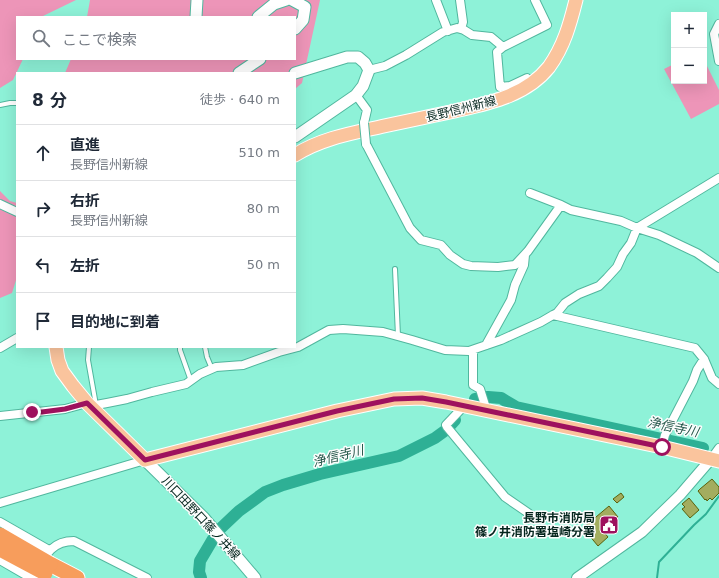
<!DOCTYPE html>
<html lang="ja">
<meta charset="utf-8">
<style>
body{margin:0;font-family:"DejaVu Sans","Noto Sans JP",sans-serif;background:#f2f2f3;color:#1f2937}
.controls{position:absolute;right:12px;top:12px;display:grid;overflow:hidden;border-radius:0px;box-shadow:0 4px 16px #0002}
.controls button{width:36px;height:36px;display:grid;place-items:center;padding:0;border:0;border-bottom:1px solid #e0e1e3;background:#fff;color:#1f2937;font:20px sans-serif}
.stop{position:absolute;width:12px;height:12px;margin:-9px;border:3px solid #9e115e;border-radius:50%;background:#fff}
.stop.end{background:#9e115e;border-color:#fff;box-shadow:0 1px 4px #0008}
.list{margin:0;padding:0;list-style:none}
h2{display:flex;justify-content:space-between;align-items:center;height:52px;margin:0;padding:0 16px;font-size:17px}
h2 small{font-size:13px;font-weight:400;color:#747a83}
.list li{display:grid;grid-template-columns:26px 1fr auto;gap:12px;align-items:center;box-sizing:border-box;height:56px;padding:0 16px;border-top:1px solid #e0e1e3}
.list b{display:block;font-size:15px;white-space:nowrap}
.list p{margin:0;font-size:13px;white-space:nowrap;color:#747a83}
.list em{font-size:13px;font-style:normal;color:#747a83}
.icon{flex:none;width:22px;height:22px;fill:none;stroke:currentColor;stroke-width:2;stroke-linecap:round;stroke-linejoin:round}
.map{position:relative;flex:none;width:719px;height:578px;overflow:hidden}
.search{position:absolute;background:#fff;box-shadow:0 4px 16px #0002;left:16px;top:16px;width:280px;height:44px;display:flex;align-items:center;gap:10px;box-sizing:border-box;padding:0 14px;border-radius:0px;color:#747a83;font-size:15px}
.panel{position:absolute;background:#fff;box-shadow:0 4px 16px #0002;left:16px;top:72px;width:280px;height:276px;border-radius:0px}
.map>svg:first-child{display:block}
.green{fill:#ed95b8}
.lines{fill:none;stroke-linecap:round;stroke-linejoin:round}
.stream{stroke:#2eb095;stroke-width:2}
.river{stroke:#2eb095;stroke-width:12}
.building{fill:#a3ad5f;stroke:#5a610b}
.service-casing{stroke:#51b79e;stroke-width:6}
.minor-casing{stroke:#51b79e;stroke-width:10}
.tertiary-casing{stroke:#51b79e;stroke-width:12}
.secondary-casing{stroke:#51b79e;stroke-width:13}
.primary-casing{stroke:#fff;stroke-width:15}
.motorway-casing{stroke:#fff;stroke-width:17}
.service{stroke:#fff;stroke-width:4}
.minor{stroke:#fff;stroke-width:8}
.tertiary{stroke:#fff;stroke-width:10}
.secondary{stroke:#fff;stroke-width:11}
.primary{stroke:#fac49d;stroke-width:13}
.motorway{stroke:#f79d5c;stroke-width:15}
.minor-bridge-casing{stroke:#51b79e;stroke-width:10;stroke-linecap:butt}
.motorway-bridge-casing{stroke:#fff;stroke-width:17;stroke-linecap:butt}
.minor-bridge{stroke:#fff;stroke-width:8}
.motorway-bridge{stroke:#f79d5c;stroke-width:15}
.route{stroke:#9e115e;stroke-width:5}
.labels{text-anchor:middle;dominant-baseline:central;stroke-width:3;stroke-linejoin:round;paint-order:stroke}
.street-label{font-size:12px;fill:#04251d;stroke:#fdfdfd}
.poi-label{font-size:12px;font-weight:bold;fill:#04251d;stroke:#fdfdfd;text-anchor:end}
.water-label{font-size:13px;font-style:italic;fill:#24574a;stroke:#fdfdfd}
</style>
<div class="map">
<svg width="719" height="578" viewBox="0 0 719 578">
<rect width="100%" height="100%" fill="#8ef2d8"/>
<path class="green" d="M0 0H76L43 16 42 17H17V59H23L13 80 0 88Z
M90 0H320L302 83 295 89V73H65L71 59H295V17H87Z
M704 60 719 90V104L691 119 664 69 674 64V81H704Z
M0 191 10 201 17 203V277L12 293 0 298Z"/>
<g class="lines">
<path class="stream" d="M657 578 659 562 694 525 706 514 719 496"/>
<path class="river" d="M475 399 488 397 501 398 516 407 703 448
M221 528 239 511 265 492 283 485 320 474 399 456 435 438 446 430 455 420
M201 578 199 572 200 561 213 539"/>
</g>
<path class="building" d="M712 479 719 487V493L712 500 710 498 707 501 706 499 705 500 698 491 700 489Z
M621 493 624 497 617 503 613 499Z
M689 498 699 510 690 518 682 509 685 507 682 504Z
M609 506 618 517 602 530 608 537 598 546 583 528Z"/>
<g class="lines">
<g class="service-casing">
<path id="service" d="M0 105 10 103H17
M395 269 398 336
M89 347 88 360 96 405
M180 347V350L191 381
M205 347 207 357 212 369"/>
</g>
<g class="minor-casing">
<path id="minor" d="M436 0 448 31
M460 0 463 22 461 29
M719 24 714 34 719 61
M503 47 497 52 500 87 510 86 527 78 532 83
M369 70 385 66 406 55 443 32 457 28 464 30 472 35 491 37 503 47 547 25 535 0
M356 95 367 110 364 123
M366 144 410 228 421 240 441 245 450 255 463 264 471 266 498 267 515 265 528 251 561 205 571 210 621 221 637 228 659 235 697 253 719 268
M530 193 561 205
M0 204 17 212
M553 315 695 348 704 359 712 378 719 384
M486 345 511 300 515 285 524 265 525 255
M0 348 17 338
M473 350V385L480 389 485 405 484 410
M464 406 446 425 447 427 505 497 534 517
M0 416 65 409 87 403 96 405 107 403 127 399 152 392 186 384 200 374 216 367 243 365 279 352 298 347 329 330 343 329 383 332 412 340 445 350 469 351 501 340 541 322 553 315 557 313 565 303 579 294 599 286 607 278 617 267 623 254 631 243 637 228 719 178
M662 447 665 435 693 381 697 370 704 359
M711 459 719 448
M0 503 145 460
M0 522 49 550
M0 560 31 578
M33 578C44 559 49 541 74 541L147 578"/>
</g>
<g class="tertiary-casing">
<path id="tertiary" d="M577 578 642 532 680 495 711 459"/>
</g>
<g class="secondary-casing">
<path id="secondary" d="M292 0 305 7 303 20 295 29
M196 17 197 0
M258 17 274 4 286 0
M239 73 260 59
M295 73 347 57H358L365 63 369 70 363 86 356 95 295 137
M145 460 204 518 255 578"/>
</g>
<g class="primary-casing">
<path id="primary" d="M295 155C322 138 353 133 384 126 408 121 431 116 455 111 489 103 526 96 549 67 564 46 570 24 576 0
M56 347 58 360 62 371 73 386 87 403 145 460 337 411 394 399 422 398 446 402 662 447 719 461"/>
</g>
<g class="motorway-casing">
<path id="motorway" d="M50 564 77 578"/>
</g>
<use href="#service" class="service"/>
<use href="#minor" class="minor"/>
<use href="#tertiary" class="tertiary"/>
<use href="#secondary" class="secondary"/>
<use href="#primary" class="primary"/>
<use href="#motorway" class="motorway"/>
<g class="minor-bridge-casing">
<path id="minor-bridge" d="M364 123 366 144"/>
</g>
<g class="motorway-bridge-casing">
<path id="motorway-bridge" d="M0 535 50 564
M0 549 45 573"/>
</g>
<use href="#minor-bridge" class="minor-bridge"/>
<use href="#motorway-bridge" class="motorway-bridge"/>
</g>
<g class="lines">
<path class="route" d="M32 412H42L65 409 87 403 145 460 337 411 394 399 422 398 446 402 662 447"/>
</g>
<defs>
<g id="civic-square" transform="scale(1)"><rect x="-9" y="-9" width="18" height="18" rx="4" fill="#9e115e" stroke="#fdfdfd"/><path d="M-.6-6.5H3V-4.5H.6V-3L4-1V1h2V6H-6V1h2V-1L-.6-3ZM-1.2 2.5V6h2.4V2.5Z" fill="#fff"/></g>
</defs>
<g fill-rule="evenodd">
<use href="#civic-square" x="609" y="525"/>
</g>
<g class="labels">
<g class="street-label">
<text transform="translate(461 109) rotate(-14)">長野信州新線</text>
<text transform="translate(201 518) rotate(47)">川口田野口篠ノ井線</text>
</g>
<g class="poi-label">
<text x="595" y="518">長野市消防局<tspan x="595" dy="14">篠ノ井消防署塩崎分署</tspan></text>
</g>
<g class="water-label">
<text transform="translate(673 427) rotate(12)">浄信寺川</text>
<text transform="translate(338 456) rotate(-14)">浄信寺川</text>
</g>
</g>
</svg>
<div class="controls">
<button>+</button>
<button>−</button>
</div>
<div class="stop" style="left:662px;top:447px"></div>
<div class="stop end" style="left:32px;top:412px"></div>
<div class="search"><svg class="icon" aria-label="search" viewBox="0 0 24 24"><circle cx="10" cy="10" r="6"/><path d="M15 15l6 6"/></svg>ここで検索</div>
<section class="panel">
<h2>8 分<small>徒歩 · 640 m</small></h2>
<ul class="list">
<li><svg class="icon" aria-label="ahead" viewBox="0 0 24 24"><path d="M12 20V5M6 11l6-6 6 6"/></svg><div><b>直進</b><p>長野信州新線</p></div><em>510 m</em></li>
<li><svg class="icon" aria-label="right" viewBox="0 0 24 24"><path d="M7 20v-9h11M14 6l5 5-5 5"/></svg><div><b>右折</b><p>長野信州新線</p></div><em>80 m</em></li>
<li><svg class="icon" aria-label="left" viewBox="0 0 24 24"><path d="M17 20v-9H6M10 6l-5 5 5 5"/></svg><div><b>左折</b></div><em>50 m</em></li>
<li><svg class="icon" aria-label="arrive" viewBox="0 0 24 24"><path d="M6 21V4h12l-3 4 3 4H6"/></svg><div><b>目的地に到着</b></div></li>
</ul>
</section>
</div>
